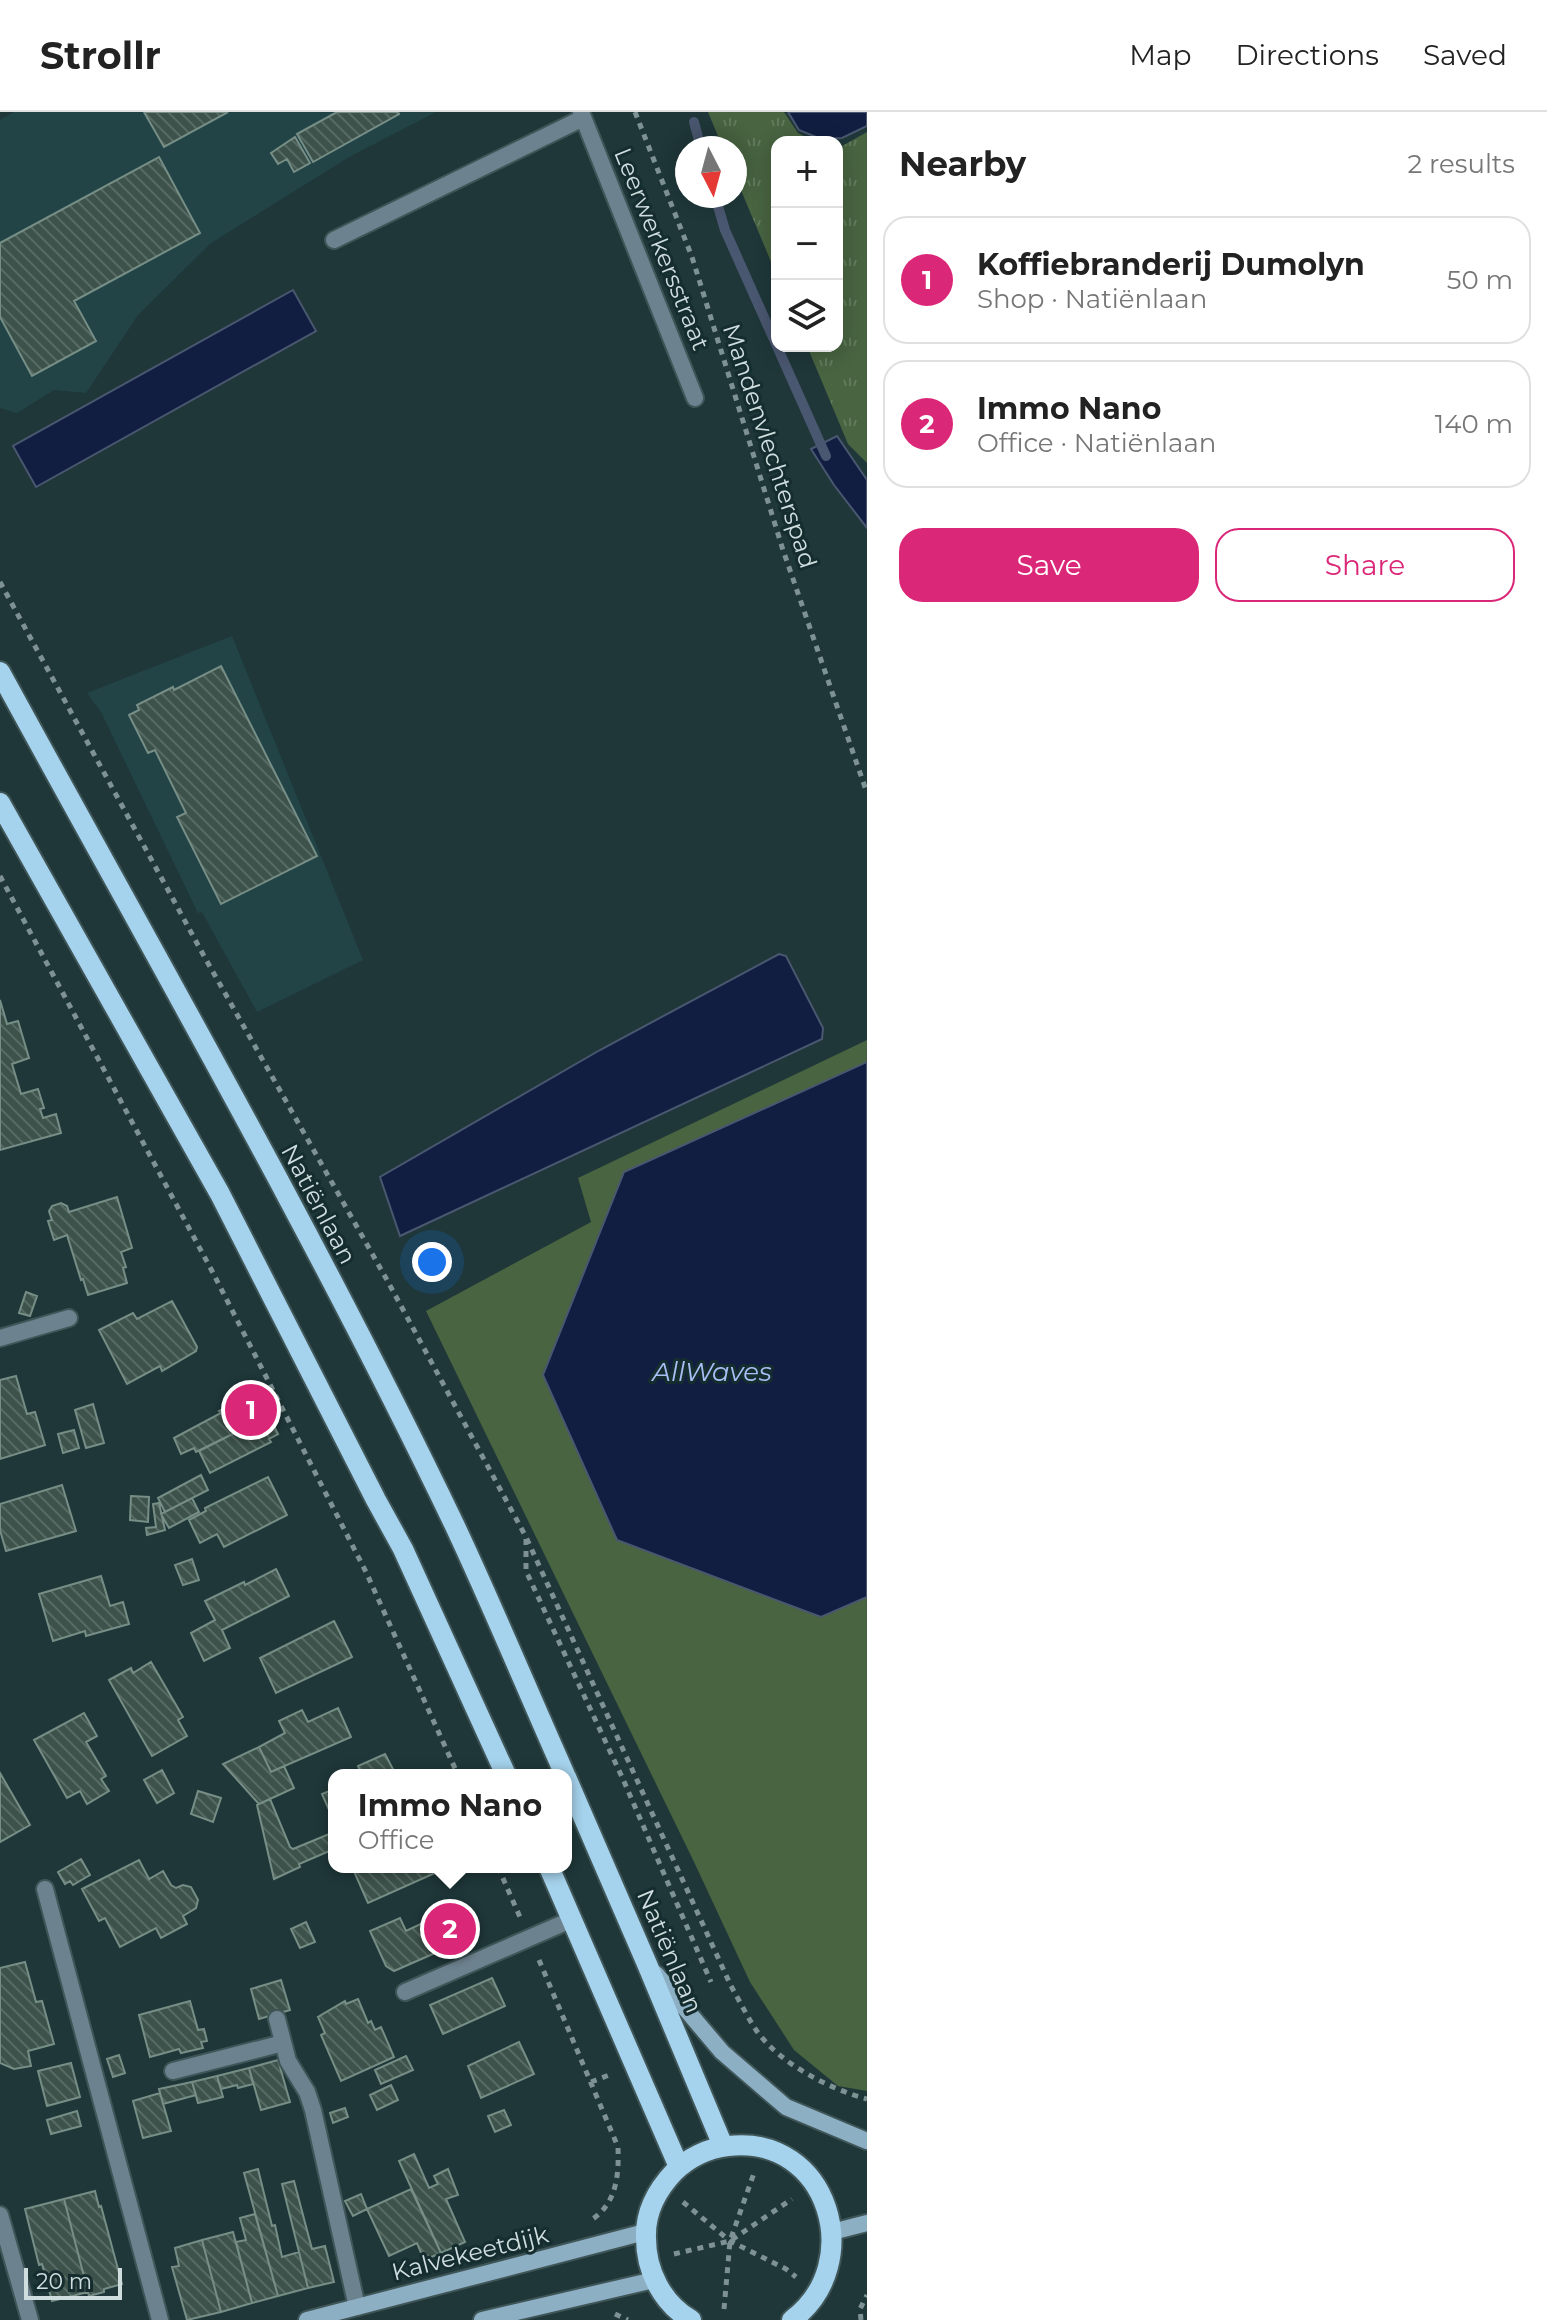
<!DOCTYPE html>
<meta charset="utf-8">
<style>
body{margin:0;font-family:Montserrat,sans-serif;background:#f6f6f6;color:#222}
.controls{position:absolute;right:24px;top:24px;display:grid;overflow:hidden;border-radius:16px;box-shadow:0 4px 20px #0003}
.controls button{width:72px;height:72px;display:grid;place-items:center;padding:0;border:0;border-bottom:2px solid #e0e0e0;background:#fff;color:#222;font:40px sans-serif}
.compass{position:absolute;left:675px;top:24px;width:72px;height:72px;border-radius:50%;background:#fff;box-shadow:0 4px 20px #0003;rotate:174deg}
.scale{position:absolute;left:24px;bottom:20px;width:98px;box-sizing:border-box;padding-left:8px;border:4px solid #cfddde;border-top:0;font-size:22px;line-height:28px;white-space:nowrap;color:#cfddde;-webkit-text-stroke:6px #152d2f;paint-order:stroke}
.you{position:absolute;left:432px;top:1150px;width:28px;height:28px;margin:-20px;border:6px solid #fff;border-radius:50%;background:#1a73e8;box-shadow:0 0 0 12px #1a73e833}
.badge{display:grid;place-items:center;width:52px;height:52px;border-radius:50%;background:#db2777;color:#fff;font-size:26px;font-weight:700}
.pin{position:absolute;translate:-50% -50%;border:4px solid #fff;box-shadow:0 2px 8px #0006}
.popup{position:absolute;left:328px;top:1657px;width:244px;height:104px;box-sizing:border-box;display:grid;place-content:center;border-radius:16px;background:#fff;filter:drop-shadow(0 2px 6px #0005);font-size:26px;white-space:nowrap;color:#767676}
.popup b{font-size:30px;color:#222}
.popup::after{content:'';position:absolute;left:50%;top:100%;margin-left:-16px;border:16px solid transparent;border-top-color:#fff}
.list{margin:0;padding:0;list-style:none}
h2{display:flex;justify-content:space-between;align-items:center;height:104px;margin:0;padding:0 32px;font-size:34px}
h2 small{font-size:26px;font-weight:400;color:#767676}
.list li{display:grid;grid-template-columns:52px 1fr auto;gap:24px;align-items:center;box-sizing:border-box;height:128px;margin:0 16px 16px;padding:0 16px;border:2px solid #e0e0e0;border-radius:24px}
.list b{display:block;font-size:30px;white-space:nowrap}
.list p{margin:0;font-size:26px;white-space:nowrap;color:#767676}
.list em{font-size:26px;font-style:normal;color:#767676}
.actions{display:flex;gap:16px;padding:24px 32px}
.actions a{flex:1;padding:18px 0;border:2px solid #db2777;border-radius:24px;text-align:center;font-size:28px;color:#db2777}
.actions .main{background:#db2777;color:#fff}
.icon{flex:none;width:44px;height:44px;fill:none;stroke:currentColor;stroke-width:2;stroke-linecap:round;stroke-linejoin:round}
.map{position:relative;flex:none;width:867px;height:2208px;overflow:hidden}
header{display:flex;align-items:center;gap:48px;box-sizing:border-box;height:112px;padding:0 40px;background:#fff;border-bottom:2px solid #e0e0e0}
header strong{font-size:38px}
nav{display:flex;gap:44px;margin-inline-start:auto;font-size:28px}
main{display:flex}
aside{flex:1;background:#fff}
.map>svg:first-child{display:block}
.built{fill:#224447}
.grass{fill:url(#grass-tufts)}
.park{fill:#486441}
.water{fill:#111e41;stroke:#4a5770;stroke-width:2}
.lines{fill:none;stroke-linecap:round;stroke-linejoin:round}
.stream{stroke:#4a5770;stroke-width:10}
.building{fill:url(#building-back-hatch);stroke:#768e85;stroke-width:2}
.lane-casing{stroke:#3f5557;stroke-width:20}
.street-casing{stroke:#3f5557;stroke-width:20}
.secondary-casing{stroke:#3f5557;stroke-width:20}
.primary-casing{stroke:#3f5557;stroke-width:24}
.path{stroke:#7f9293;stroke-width:5;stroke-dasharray:6 6;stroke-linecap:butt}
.lane{stroke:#6d828f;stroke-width:16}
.street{stroke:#6d828f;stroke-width:16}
.secondary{stroke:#8dafc4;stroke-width:16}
.primary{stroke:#a5d2ec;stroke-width:20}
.labels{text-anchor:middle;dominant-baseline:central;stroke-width:6;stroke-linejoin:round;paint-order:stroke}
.street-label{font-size:24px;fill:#cfddde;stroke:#152d2f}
.water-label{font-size:26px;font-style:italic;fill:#a7bff4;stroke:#152d2f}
</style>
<header>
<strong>Strollr</strong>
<nav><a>Map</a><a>Directions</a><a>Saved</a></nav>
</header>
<main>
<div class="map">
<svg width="867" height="2208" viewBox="0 0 867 2208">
<defs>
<pattern id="grass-tufts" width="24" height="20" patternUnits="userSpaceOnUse" patternTransform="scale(2)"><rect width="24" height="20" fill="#486441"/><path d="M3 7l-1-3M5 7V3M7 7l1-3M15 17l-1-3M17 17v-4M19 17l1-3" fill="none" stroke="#617a5c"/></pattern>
<pattern id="building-back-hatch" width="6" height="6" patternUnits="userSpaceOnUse" patternTransform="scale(2)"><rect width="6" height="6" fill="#3c524a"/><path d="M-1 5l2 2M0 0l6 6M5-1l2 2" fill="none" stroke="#576a64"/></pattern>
</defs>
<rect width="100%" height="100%" fill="#1f3739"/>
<path class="built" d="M14 0H436L351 44 211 131 138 203 86 281 54 278 17 301 0 296V8Z
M232 524 363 848 257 900 202 800 198 801 101 600 87 581Z"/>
<path class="grass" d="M708 0H784L798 21 815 30H777V164L735 64V36H723Z
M867 20V351L848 332 807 234H837V34H842Z"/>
<path class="park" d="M867 928V1979L838 1974 794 1938 750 1870 695 1752 426 1199 591 1110 578 1066Z"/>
<path class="water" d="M788 0H867V14L842 26 821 27 799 18Z
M293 178 316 219 36 375 13 334Z
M837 324 867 368V416L834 373 811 337Z
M779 842 786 844 823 916 822 927 400 1124 380 1065 600 938Z
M867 950V1485L821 1505 617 1428 543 1263 624 1060Z"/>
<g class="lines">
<path class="stream" d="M694 10 701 36
M715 84 725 118 826 344"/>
</g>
<path class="building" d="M144 0H228L164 35Z
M337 0H398L399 2 313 50 297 22Z
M295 25 310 51 294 60 287 47 278 52 271 41Z
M159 45 200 121 74 189 96 229 32 264 0 205V131Z
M221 554 317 744 221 792 177 705 186 701 155 638 148 641 129 603 139 598 137 593 173 575 174 578Z
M0 888 7 912 18 909 29 946 12 952 21 982 38 977 44 996 40 997 43 1006 56 1002 61 1021 0 1038Z
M117 1085 132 1136 121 1140 126 1155 123 1156 127 1171 88 1183 83 1167 81 1168 67 1123 54 1128 48 1109 52 1108 49 1099 52 1094 61 1091 67 1094 69 1100Z
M26 1180 37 1184 30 1204 19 1201Z
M172 1189 197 1235 196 1239 162 1259 160 1254 127 1272 99 1218 133 1201 137 1207Z
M16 1264 27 1302 35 1300 45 1333 0 1347V1268Z
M257 1280 269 1304 196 1340 194 1336 181 1342 174 1326 221 1301 219 1299Z
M93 1292 104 1331 86 1336 75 1298Z
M269 1304 278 1322 269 1327 271 1330 210 1361 199 1339Z
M74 1318 79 1336 63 1341 58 1322Z
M201 1363 208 1378 165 1400 158 1386Z
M268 1365 287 1403 224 1435 217 1422 200 1431 189 1408 206 1399 205 1396Z
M62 1373 76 1419 6 1439 0 1418V1392Z
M131 1384 149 1385 148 1410 130 1408Z
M192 1386 199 1400 169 1416 161 1402Z
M159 1391 165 1418 147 1423 146 1416 156 1415 153 1392Z
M192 1447 199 1468 183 1473 175 1453Z
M276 1457 289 1484 222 1518 230 1536 204 1549 191 1521 215 1508 205 1489 244 1470 245 1473Z
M101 1464 110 1494 123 1490 129 1512 86 1524 85 1519 53 1529 39 1482Z
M334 1509 352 1545 276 1581 260 1546Z
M151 1550 183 1605 178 1608 187 1624 152 1644 109 1568 131 1556 133 1561Z
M338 1596 351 1625 271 1660 259 1635 285 1621 279 1609 302 1598 308 1610Z
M84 1601 97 1624 86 1630 106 1664 101 1667 109 1679 87 1692 80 1679 67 1686 34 1628Z
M259 1635 271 1660 284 1654 294 1676 259 1692 223 1652Z
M385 1642 396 1663H362L358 1654Z
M162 1658 174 1681 157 1691 144 1668Z
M0 1661 30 1713 0 1730Z
M334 1677V1709L322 1682Z
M198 1679 221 1686 213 1710 191 1702Z
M270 1687 290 1735 293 1737 334 1720V1737L299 1752 300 1755 274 1767 257 1693Z
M81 1747 90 1763 73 1773 70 1769 65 1772 58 1760Z
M139 1748 149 1767 163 1759 171 1773 176 1776 183 1773 191 1775 198 1788 196 1796 183 1804 187 1812 161 1826 156 1816 120 1835 105 1806 99 1809 82 1777Z
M352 1755H443L444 1757 368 1791Z
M461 1793 474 1824 394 1859 386 1854 370 1819 400 1806 406 1819Z
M306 1810 315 1830 300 1836 291 1817Z
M25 1850 36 1890 42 1889 54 1932 28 1939 31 1954 14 1957 0 1951V1856Z
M492 1866 505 1894 443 1922 430 1893Z
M281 1868 290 1898 259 1907 251 1877Z
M358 1887 368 1911 371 1909 375 1918 381 1915 394 1945 341 1969 321 1923 325 1921 318 1905 345 1889 346 1892Z
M190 1889 198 1918 204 1917 207 1929 201 1930 203 1936 181 1941 179 1937 150 1945 139 1903Z
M519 1930 534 1962 481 1986 468 1954Z
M119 1943 125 1961 113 1965 107 1947Z
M406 1944 413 1958 381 1972 375 1958Z
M278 1948 290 1990 261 1998 249 1956Z
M71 1951 80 1985 47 1994 38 1959Z
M249 1956 253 1972 238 1976 237 1973 221 1977 217 1964Z
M217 1964 223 1985 198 1991 192 1970Z
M192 1970 196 1983 163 1992 159 1977Z
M391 1973 398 1988 377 1998 370 1983Z
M160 1981 171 2019 143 2026 133 1989Z
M345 1996 348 2005 333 2011 330 2001Z
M504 1998 511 2013 495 2020 488 2004Z
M77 1999 81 2014 51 2022 47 2008Z
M414 2042 429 2076 438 2072 434 2064 448 2057 458 2083 446 2087 465 2130 441 2141 399 2049Z
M258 2057 272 2114 275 2113 282 2145 299 2140 308 2176 278 2184 244 2061Z
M294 2069 312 2137 325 2134 334 2170 308 2176 282 2072Z
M411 2077 441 2141 424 2148 417 2131 389 2144 367 2097Z
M95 2079 99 2095 101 2094 122 2172 104 2177V2180L89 2184 64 2087Z
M361 2082 367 2097 353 2104 345 2089Z
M64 2087 88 2180 52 2189 42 2152 39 2153 25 2097Z
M255 2102 278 2184 252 2191 236 2130 246 2128 240 2106Z
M233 2120 252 2191 221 2200 202 2128Z
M202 2128 221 2200 187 2208 172 2155 179 2154 175 2136Z"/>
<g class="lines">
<g class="lane-casing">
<path id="lane" d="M0 1226 69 1206
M45 1777 160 2208
M405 1880 573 1807
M277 1907 288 1949 307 1980 313 1998 357 2195
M173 1959 283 1931
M0 2103 30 2208"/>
</g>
<g class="street-casing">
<path id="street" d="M581 0 695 286
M334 128 583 6"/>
</g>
<g class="secondary-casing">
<path id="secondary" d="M656 1862 722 1940 786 1995 867 2029
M836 2119 867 2111
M307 2208 645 2120
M482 2208 654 2168"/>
</g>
<g class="primary-casing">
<path id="primary" d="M0 560C154 842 315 1122 454 1412 493 1495 528 1580 565 1663
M0 691 220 1082 376 1388 403 1437 506 1663
M566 1665 647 1852 723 2034
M549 1755 679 2055
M691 2208C662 2191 646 2159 646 2126 645 2101 657 2078 674 2060 688 2046 708 2036 728 2034 829 2022 867 2152 792 2208"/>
</g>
<path class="path" d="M635 0 692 145 783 438 867 681
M0 470 204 844 387 1168 526 1425 731 1874C739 1888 747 1904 756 1918 779 1951 829 1977 867 1987
M0 764 212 1159 366 1460 458 1663
M526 1427V1459L622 1665 711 1870
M498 1755 520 1805
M539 1848 618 2035C619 2062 617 2092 591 2108
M591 1970 609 1963 610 1966
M683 2090 730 2129 786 2157 796 2165
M674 2142 730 2129 792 2087
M724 2197 730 2129 754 2061
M615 2202 628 2208
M861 2208 860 2197 867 2183"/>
<use href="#lane" class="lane"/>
<use href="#street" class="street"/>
<use href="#secondary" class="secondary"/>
<use href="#primary" class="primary"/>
</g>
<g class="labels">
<g class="street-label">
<text transform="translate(662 137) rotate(68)">Leerwerkersstraat</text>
<text transform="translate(770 334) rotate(72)">Mandenvlechterspad</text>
<text transform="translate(319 1092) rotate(62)">Natiënlaan</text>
<text transform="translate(670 1839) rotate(67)">Natiënlaan</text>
<text transform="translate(470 2141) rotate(-14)">Kalvekeetdijk</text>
</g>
<g class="water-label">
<text x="712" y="1260">AllWaves</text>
</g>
</g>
</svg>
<div class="controls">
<button>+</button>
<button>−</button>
<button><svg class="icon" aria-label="layers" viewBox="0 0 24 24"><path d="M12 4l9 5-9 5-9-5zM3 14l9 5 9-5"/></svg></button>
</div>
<svg class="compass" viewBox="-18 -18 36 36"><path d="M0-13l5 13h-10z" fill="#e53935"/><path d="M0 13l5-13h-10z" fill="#767676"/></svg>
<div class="scale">20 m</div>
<div class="you"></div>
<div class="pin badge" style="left:251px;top:1298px">1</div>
<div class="pin badge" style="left:450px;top:1817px">2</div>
<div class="popup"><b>Immo Nano</b>Office</div>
</div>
<aside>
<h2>Nearby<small>2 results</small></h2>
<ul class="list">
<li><span class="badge">1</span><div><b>Koffiebranderij Dumolyn</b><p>Shop · Natiënlaan</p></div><em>50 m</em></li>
<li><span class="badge">2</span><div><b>Immo Nano</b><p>Office · Natiënlaan</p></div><em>140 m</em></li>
</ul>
<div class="actions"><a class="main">Save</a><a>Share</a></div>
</aside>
</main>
